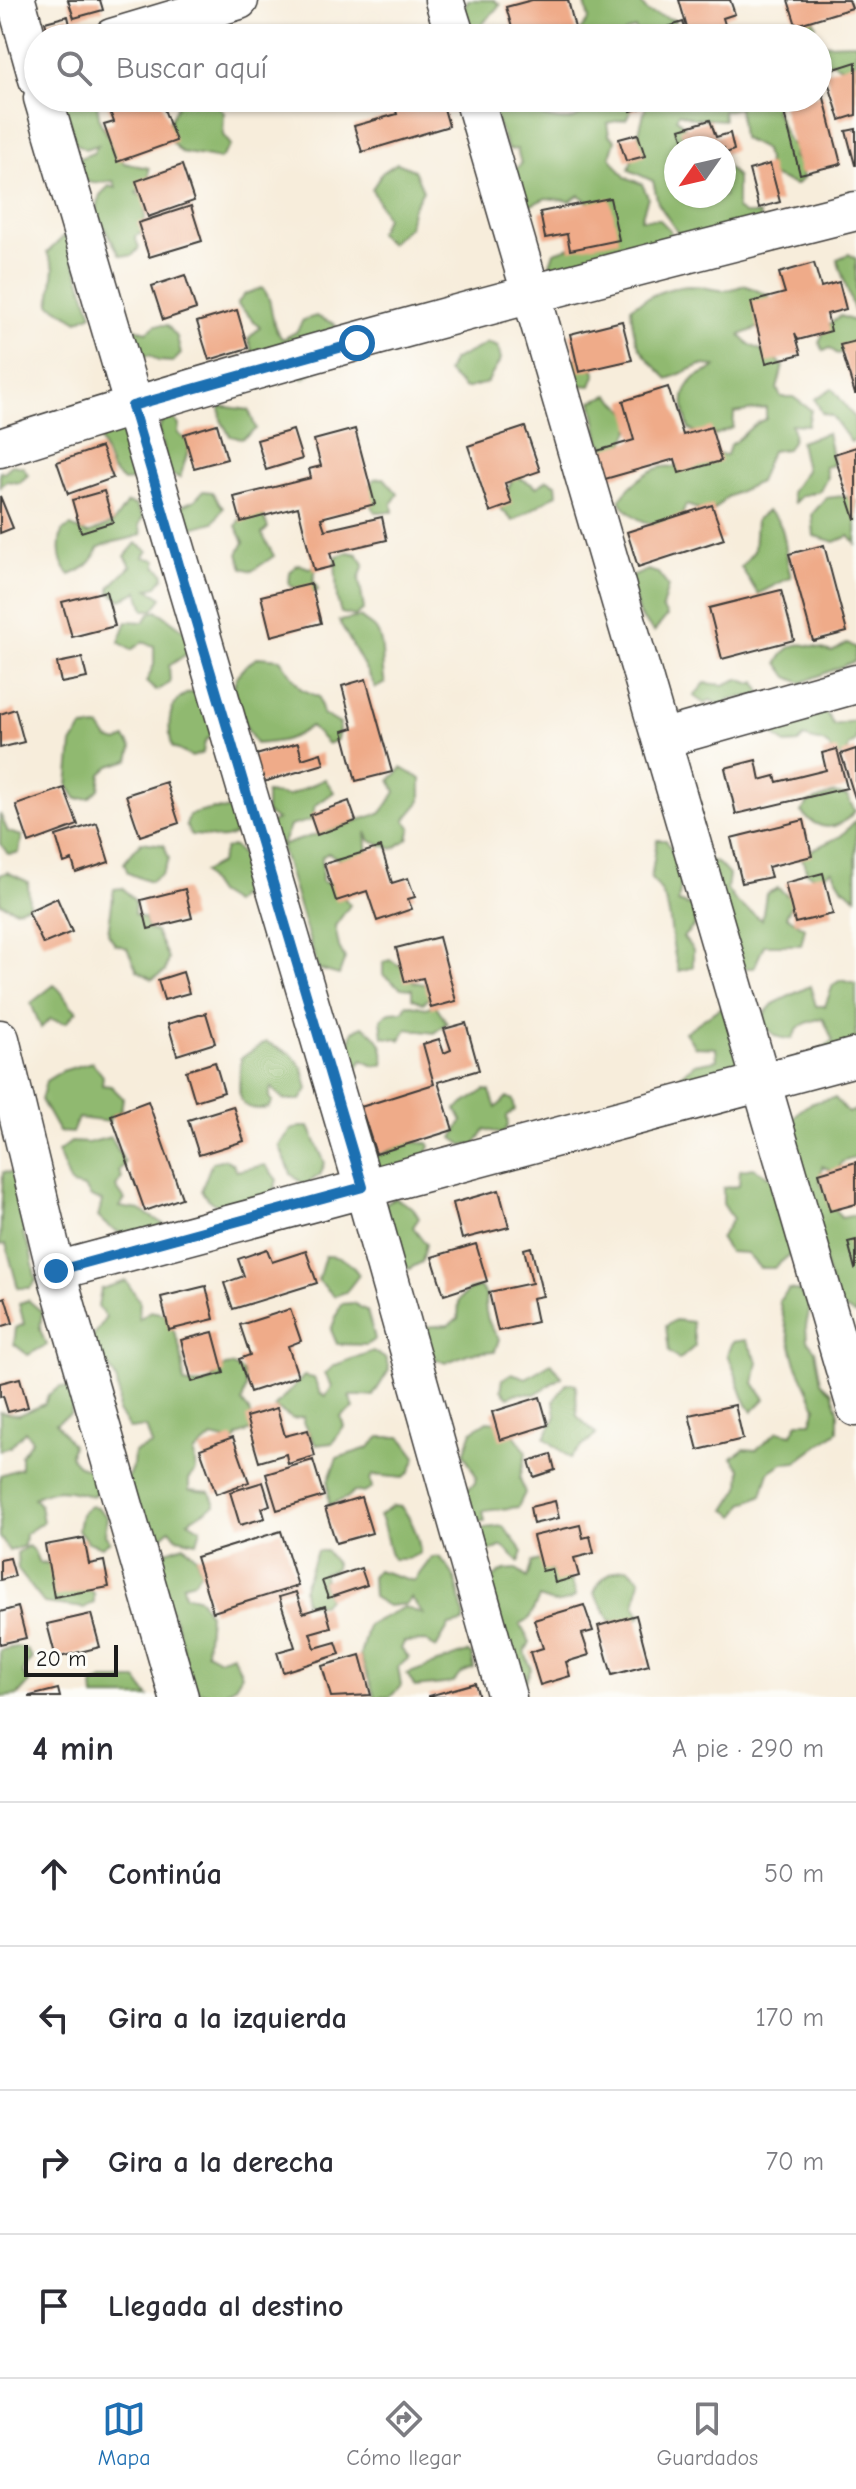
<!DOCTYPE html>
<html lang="es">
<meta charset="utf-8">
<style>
body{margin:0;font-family:"Comic Neue",sans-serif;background:#f7f7f7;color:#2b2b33}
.compass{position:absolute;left:664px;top:136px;width:72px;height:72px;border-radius:50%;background:#fff;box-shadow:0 2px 6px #0004;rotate:236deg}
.scale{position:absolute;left:24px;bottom:20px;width:94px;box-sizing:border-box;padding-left:8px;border:4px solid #1c1c1c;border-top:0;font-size:22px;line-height:28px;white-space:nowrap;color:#1c1c1c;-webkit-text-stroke:6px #fdfcf7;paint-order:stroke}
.stop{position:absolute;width:24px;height:24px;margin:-18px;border:6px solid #1f6fb2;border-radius:50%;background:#fff}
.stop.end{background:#1f6fb2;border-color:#fff;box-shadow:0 2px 8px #0008}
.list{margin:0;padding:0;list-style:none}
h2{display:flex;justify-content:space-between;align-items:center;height:104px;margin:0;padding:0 32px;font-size:34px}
h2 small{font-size:26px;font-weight:400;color:#7c7c81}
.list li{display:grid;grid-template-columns:52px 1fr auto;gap:24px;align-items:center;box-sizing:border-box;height:144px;padding:0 32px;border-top:2px solid #e1e1e2}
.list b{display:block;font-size:30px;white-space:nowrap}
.list em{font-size:26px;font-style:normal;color:#7c7c81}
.icon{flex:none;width:44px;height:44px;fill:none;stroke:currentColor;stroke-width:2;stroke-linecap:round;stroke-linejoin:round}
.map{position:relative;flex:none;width:856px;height:1697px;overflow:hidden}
.search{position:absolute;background:#fff;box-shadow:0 2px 6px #0004;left:24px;right:24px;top:24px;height:88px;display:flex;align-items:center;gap:20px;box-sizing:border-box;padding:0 28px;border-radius:44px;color:#7c7c81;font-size:30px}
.sheet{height:680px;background:#fff}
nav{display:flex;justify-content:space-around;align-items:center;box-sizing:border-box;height:112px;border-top:2px solid #e1e1e2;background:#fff;font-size:22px;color:#7c7c81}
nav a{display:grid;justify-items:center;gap:4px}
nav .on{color:#1f6fb2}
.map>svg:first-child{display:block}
.forest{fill:#90b970;stroke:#566a46;stroke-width:2}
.building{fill:#efab89}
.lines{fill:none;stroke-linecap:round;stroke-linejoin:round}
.minor-casing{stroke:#3d3b39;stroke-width:41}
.minor{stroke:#fff;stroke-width:38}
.route{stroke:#1f6fb2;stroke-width:10}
</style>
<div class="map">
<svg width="856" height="1697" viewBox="0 0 856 1697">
<rect width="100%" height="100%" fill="#fdfcf7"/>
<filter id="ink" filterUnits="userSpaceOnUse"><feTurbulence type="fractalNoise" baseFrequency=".0125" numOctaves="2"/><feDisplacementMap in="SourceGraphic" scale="16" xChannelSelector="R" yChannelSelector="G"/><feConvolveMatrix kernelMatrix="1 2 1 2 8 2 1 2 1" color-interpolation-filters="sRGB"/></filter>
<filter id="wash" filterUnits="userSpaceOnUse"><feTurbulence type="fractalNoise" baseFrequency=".006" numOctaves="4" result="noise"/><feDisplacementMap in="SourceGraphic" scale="32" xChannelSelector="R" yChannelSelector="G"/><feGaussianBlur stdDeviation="1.8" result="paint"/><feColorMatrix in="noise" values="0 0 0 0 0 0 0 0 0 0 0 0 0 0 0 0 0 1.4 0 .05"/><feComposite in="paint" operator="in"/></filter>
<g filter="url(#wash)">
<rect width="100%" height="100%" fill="#f7eddb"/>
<path class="forest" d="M468 0H494L500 5 474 33 457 21Z
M584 0H639L647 12 675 20 670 38H641L635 28 625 32 624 38H582L579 32 589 19Z
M810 14 816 25 809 38H770L782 25Z
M856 43V74L831 62 818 68V49L826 44Z
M62 98H96L100 122 124 163 149 168V184L136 193 146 199 144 232 135 236 139 248 132 256 120 255 96 213 100 195 109 186 116 188 114 181 93 183 73 178 67 163 93 153 98 145 85 149 74 142Z
M188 98H214L224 113 223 135 231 145 220 159 181 152 164 134 179 102Z
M488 98H540V115C561 123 584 125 587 98H629L636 103 626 119 607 123 609 135 615 140 610 157 625 177 642 184 648 197 641 219H659L670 230 676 254 562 277 550 264 554 252 586 242 600 211 579 195 570 201 546 198 529 206 513 171 521 164 517 149 508 150Z
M648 98H781L775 109 786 137 796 150 793 157 801 163 803 179 795 185 770 175 765 150 742 138 739 108 723 111 724 120 693 118 679 113 676 118 689 131 690 148H676V196H724V164L737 177V209L744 214H759L762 225 681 238 658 203 653 181 629 170Z
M397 163 414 170 423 190 412 210 409 227 389 244 378 233 386 218 372 189 382 173Z
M65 235 92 314 78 321 50 304 54 268 47 253Z
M849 254 856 259V316L837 259Z
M744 285 768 295 775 312 763 326 740 335C751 351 769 348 783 366L777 389 781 397H793L811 410 808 425 791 424C795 434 794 440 787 449L771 451 759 482 727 497 711 513 686 505 680 520C653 528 636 524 619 500 631 484 653 463 674 467 691 455 706 452 727 455L730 445C744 437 750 424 766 419V408L734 413 733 428 707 438 689 429C684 412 678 394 694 379 700 373 710 372 716 366L701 365 668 379C641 353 633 346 631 307 650 296 666 287 689 286 714 286 718 296 744 285Z
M262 288C276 301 267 324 283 339L296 332 303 320 316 316 335 324 339 346 326 363 303 379 275 359 253 353 248 339 260 327 237 304 245 294Z
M841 316 856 322V349L837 354 830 348 824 351 819 342 827 326Z
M156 325H167L177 337 181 354 173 362 158 361 150 355 136 359 129 337 135 328 147 332Z
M488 343 498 347 501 359 487 383 465 389 447 372 452 361Z
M582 357 587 360 596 373 591 386 566 384 561 362Z
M832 388 854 417 856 440 851 442 832 416 822 413 815 399Z
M609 395 628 413 632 426 621 450 611 452 600 442 592 401Z
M220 406 249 410 256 429 242 439 230 436 221 420Z
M172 417 179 425 178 433 190 444 180 478 168 473 159 431 161 423Z
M124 428 142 472 133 480 123 481 112 471 100 439Z
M827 433 834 465 825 467 827 477 820 491 801 496 794 503 791 492 806 470 800 442Z
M12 465 23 467 28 475 19 483 6 481 0 487V471L4 472Z
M514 475 537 487 547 480 556 484 557 494 513 521 500 508Z
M384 478 398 494 392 503 393 512H375L365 495 374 479Z
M203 491 212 492 223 508 214 522 181 531 179 507 195 500Z
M844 496 856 501V544L849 536 835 542 814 536 812 514 826 498Z
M127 503 135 505 143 517 139 525 142 534C126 542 113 539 98 548 94 563 84 569 70 575 58 563 58 546 62 531L71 526 88 534 113 523Z
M767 511C790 523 783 554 791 577L758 594 741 567 754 551 756 520Z
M263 514 268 528 262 534 274 556 252 571 243 568 238 554 244 542 236 526 242 515Z
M136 543 148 551 143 557 156 560V566L163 572 164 577 157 586 148 589 162 598 153 610H144L138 591 121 600 110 592V587L131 566 125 556Z
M348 552 357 554 364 564 359 579 364 609 355 616 341 613 337 599 335 557Z
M298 564 309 568 317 566 313 580 318 590 310 595 289 585 290 572Z
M648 570 658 573 668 586 662 608 667 616 654 632 639 615 629 578Z
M158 611 190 635 191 651 169 666 170 683 156 691 146 682 154 665V646L143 642 131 650 119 642 127 621 144 622 150 613Z
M360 617C364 621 372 625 376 630 386 645 380 667 385 683L376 688 339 621Z
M848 643 856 648 855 661 801 683 788 677 778 663C791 634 810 646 832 652Z
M259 657 280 659 301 689 319 697 323 714 340 724 337 740 328 744 310 726C293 741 278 742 256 744 238 712 215 680 259 657Z
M738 679 752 684 756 682 762 695 730 699 722 705 710 700 705 704 694 696 705 683 724 685Z
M193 692 207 698 214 734 205 741 203 753 192 757 172 747C167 726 167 697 193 692Z
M822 707 834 725 856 720V741L849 746 847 754 837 757C822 736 823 744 804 737L798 743 785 744 771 732 775 720Z
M100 727 108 739 118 742 125 738 132 748 129 760 110 766 101 774 99 789 89 798 77 799 68 786 72 744 82 728Z
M402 768 421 779V801L405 820 411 827 408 839 393 849 370 841 366 832 368 856 349 865 328 853 322 857V882L333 884 350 905 335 926 339 947 345 958 339 975 318 969 281 846 381 813 396 792 390 780Z
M325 779 334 792 315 806 312 820 290 826 283 843 276 845 268 825 277 820 266 813V793L288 796Z
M834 793 847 796 855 811C838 831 820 833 801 812L808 803Z
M213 809 232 810 240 819 238 832C221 845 210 834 191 835L186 826 189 815Z
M0 814 8 832 22 836 19 853 8 854 0 843Z
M856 820V897L843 888 832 870 818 879 807 872 801 855 841 836Z
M657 840H666C679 862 684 877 678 902L694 907 695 925 683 937 693 950V967L679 971C667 940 677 903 651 879Z
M141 842 164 845 169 859 162 874 150 882 128 873 124 863Z
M232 846C246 852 246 872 249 886L233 903 217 893 203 872 220 863 225 849Z
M709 860 719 864 729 875 727 889 736 902 762 920 766 894 778 888 794 901 786 916 805 928 801 945H764L754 968H737Z
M7 872 28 882 29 905 16 910 0 903V875Z
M123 888 135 901 134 914 145 918 148 929 156 932 168 958 165 972 152 979 137 970 127 948 115 944 108 933 114 889Z
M390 960 406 969 414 982 429 985 430 997 423 1003 412 998V989L401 988 383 975V962Z
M841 980 856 984V1058L821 1049 833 1041 823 1018C810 1021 797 1024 793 1038 776 1041 770 1032 760 1019L773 1004 810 986 816 1006H825L833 985Z
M54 985C65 992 66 1004 77 1011L66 1023 50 1019 41 1028 31 1003Z
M407 1004 426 1008 435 1004 447 1023 434 1033 407 1029 400 1040 383 1037 381 1019 390 1012 403 1011Z
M721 1007 749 1059 732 1073 681 1094 680 1076 695 1064 717 1060 716 1048 695 1047 685 1032Z
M363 1026C378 1036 386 1047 383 1065L374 1066 362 1060 355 1071 349 1073 337 1055 348 1050 353 1031Z
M266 1042 291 1054 303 1069 308 1089 301 1100H284L271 1087 269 1097 272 1102 268 1108C229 1115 241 1082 241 1058Z
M92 1062 103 1076 102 1085 111 1086 123 1098 121 1111 110 1117 109 1122 78 1118 72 1133 59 1132 41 1100 46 1081 62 1071Z
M485 1090 490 1091 496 1108 507 1097 513 1100 515 1110 507 1116 508 1126 502 1134 485 1129 475 1145H463L453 1138 462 1121 456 1109Z
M835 1098 848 1113 856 1110V1157L842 1162 837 1173 822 1166 820 1182 841 1218 856 1215V1260L852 1269 856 1280V1315L837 1305 788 1130C796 1107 811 1101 835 1098Z
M300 1127H309L325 1163 320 1175 304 1185 291 1174 279 1145 291 1130Z
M111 1137 125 1163 119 1171 122 1178 116 1187 125 1200 119 1207 140 1210 165 1225C135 1235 121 1242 98 1217L102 1201 91 1197 85 1188 71 1185 58 1152 71 1142 88 1143Z
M407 1142 428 1143 430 1146 425 1159 374 1171 370 1147 380 1155Z
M225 1159 233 1164 236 1171 265 1165 277 1180 273 1194C242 1205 225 1221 201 1191L212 1162Z
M754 1168 782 1185 794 1251 774 1268H760L746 1253 729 1252 720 1238 733 1219 723 1204V1188L739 1186 740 1170Z
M3 1172 21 1174 38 1220 23 1234 30 1249 36 1281 30 1288H18L6 1244 0 1245Z
M395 1198 413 1208 419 1218 413 1227 426 1244 422 1262 409 1269 400 1263 378 1207Z
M325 1256C341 1255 351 1262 359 1275L346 1292 334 1296 318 1280Z
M126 1281 140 1301 139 1319 150 1311 165 1314C179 1338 183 1354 184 1383 205 1387 211 1382 225 1366L232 1365 243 1372 246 1388 242 1402 249 1411 254 1430 238 1436 234 1442 212 1437 194 1453 196 1471 189 1479V1490L210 1492 215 1505 188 1521 201 1529 197 1542 177 1538 170 1529 160 1538 151 1534 121 1493 133 1465 134 1452 152 1445 146 1427 130 1429 118 1412C122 1376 112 1369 88 1345L106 1317 98 1307 101 1289Z
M480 1287 486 1295C483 1313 489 1325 499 1339L495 1351 470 1353 445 1363 434 1358 418 1336 424 1327 448 1325 458 1319 459 1300 469 1290Z
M789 1289 799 1291 810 1307 806 1326 807 1340 815 1350 821 1382 832 1392 838 1409V1431L796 1462 783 1463 769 1472 762 1495 743 1504 736 1516 726 1510 740 1488 741 1469 732 1458 744 1449 756 1450 778 1431 792 1434 798 1422H811L816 1407 796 1364 779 1301Z
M28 1300 42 1312 40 1329 46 1345 28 1355 14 1344 16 1328 24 1324 19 1304Z
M353 1303 367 1311 375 1339 366 1345 337 1344 331 1330 341 1304Z
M675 1320 692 1322 695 1346 679 1360 669 1352 666 1326Z
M746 1340 758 1362 754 1383 765 1399 752 1412C738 1394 739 1374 727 1355L732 1342Z
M373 1351 386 1359 389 1370 373 1396H349L354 1408 341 1417 344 1427 332 1443 316 1445 303 1423 304 1417 293 1419 274 1407 304 1376 314 1378 320 1393 326 1396 332 1387 325 1374 335 1365Z
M551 1363 562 1377 535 1394 517 1393 508 1397 501 1390 503 1379 512 1373 526 1378Z
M567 1383 576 1384 577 1416 596 1434 570 1458 545 1438 556 1416 554 1401Z
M60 1387 71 1388 76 1395 70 1414 56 1423 72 1445 70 1456 79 1466 102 1473 101 1490 92 1496C68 1491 58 1485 34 1498L40 1505 43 1522 25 1534 24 1546 9 1551 0 1537V1475L21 1468V1455L32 1440 25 1431 10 1447 0 1450V1412L19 1415 45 1404 48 1395Z
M487 1421C506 1421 517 1437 526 1452L520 1478 525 1493 518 1507 483 1511 485 1521 477 1522 459 1497 475 1483 476 1476 464 1454 472 1431Z
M380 1437H401L416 1457 410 1472 403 1478 373 1475 370 1479 372 1488 364 1493 354 1491 347 1498 329 1505 328 1482 337 1458 368 1448Z
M90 1506 97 1507 107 1517 105 1534 110 1541 102 1547 88 1542 78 1530 81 1514Z
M393 1506 401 1507C412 1519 419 1537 420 1553L408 1559H393C386 1545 387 1530 379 1516Z
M503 1526 523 1552 519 1562 502 1546 492 1551H481L475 1534 485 1528Z
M184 1545 196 1557 201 1571 195 1581 183 1584 185 1595 200 1599 209 1614 206 1652 219 1659 232 1654 242 1674 234 1687 219 1697 197 1691 184 1675C187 1630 163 1598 144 1559Z
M28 1546 34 1551 39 1563 48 1564 94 1593V1602L84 1608 44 1603 18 1570 17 1553Z
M317 1551H326L336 1564 334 1570 323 1573 325 1580 322 1581 328 1598 321 1605 305 1602 303 1590Z
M432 1557H439C456 1574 457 1582 461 1604 462 1613 467 1614 463 1623L449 1626 436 1648 426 1641 404 1642 401 1649 409 1658 398 1667 401 1686 390 1697H375L360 1655 368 1625 404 1607 423 1614 411 1598 407 1604 388 1606 373 1597 372 1576 377 1570 414 1581Z
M544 1559 551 1571 572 1581 576 1596C562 1606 553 1604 539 1598L529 1619 520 1624 530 1642 525 1652 531 1669 526 1681 514 1680 490 1580 504 1570 517 1569 527 1578 532 1562Z
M629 1568 640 1579 635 1606 641 1616 629 1626 610 1620 594 1593C601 1577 611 1569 629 1568Z
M16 1647 26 1649 32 1658 22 1672 29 1683 18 1695 0 1697V1650Z
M467 1652 472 1655 474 1668 461 1673 453 1683 415 1687 407 1674Z
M103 1680H137L149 1697H94L93 1686Z"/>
<g id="blocks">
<path class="building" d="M68 0H100L103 10 74 18Z
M532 0H568L576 32 555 38H515L506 7Z
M679 0H730L735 14 723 18 729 38H690Z
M788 0H849L852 8 796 25Z
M68 16 72 34 50 38 45 22Z
M683 22 688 38H636V37Z
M377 29 396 38H373Z
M856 62V115L840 120 825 72Z
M823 94 841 164 800 174 782 105Z
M105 98H171L162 104 176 141 117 162 104 125 114 122Z
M392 98H441L449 126 362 152 354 126 397 114Z
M554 98H587V99L556 107Z
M628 98H646L648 106 631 111Z
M710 120 716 137 730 133 734 150 724 154V148H686L680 129Z
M856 129V165H855L846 131Z
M638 134 645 156 626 161 619 139Z
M770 164 780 202 759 208 749 170Z
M182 165 194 201 148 217 136 181Z
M610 198 619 240 570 250 567 234 545 238 540 212Z
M191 206 202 241 149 257 138 223Z
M814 263 821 287 839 282 846 309 827 314 831 331 798 340 795 333 801 354 766 363 751 302 785 293 779 273Z
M185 275 196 309 163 320 152 286Z
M237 310 248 348 209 360 197 322Z
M622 321 632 360 579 372 570 334Z
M856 341V394H855L840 345Z
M668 387 683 435 711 427 721 461 679 473 675 459 605 479 597 451 634 440 623 401Z
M217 424 227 459 194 468 184 434Z
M525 427 540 471 505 483 512 504 490 512 468 446Z
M355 429 375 504 321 518 325 530 382 517 387 540 330 553 334 566 314 571 298 507 241 522 234 497 311 478 309 469 321 466 314 440Z
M293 430 302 459 266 470 257 440Z
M101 447 113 478 68 494 57 462Z
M856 447V519H855L834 454Z
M104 491 113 522 81 532 72 500Z
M0 496 13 528 0 533Z
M712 505 724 539 638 567 627 532Z
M824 545 847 632 813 641 789 554Z
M311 584 321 623 271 636 261 596Z
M781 590 794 640 722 659 709 608Z
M106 591 115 626 72 637 62 602Z
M82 658 87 678 61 683 57 663Z
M366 679 392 772 356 781 343 731 353 728 342 686Z
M15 709 24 742 0 748V714Z
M298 743 302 759 321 753 324 764 257 784 249 757Z
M837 749 847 788 736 814 725 768 756 760 760 780 775 776 777 782 826 770 822 753Z
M856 749V798H855L841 754Z
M166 782 179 823 140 836 126 795Z
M64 788 78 825 29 843 16 805Z
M349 801 356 821 317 835 310 815Z
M804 820 812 856 768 867 771 877 742 883 731 838Z
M97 823 109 862 76 873 72 860 64 863 56 836Z
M381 847 392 883 408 878 415 897 408 899 412 909 377 921 367 891 336 901 324 864Z
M823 873 833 914 795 923 785 883Z
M185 889 192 918 148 929 141 900Z
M57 898 72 932 43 944 28 911Z
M439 937 456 1001 431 1008 423 978 405 982 396 948Z
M183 972 189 993 164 1000 158 980Z
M206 1013 215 1043 177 1055 168 1024Z
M466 1023 479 1070 438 1082 453 1130 376 1154 361 1107 434 1084 423 1044 439 1039 444 1053 451 1050 444 1029Z
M215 1062 224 1092 195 1101 186 1071Z
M148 1101 182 1198 145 1211 111 1115Z
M233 1106 244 1141 199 1155 188 1120Z
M856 1162V1204L830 1211 819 1173Z
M499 1190 509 1227 462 1239 453 1203Z
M856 1240V1268L855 1269 848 1242Z
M476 1244 487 1281 444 1295 432 1257Z
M531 1247 543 1296 532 1298 537 1322 498 1331 489 1292 532 1283 524 1249Z
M267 1249 272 1262 306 1251 317 1283 233 1309 224 1283 244 1276 238 1259Z
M206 1286 214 1319 169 1330 161 1297Z
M5 1297 13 1323 0 1327V1299Z
M290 1309 301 1341 288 1346 298 1376 250 1392 239 1359 250 1355 240 1325Z
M213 1332 224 1373 192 1382 181 1340Z
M20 1378 28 1407 8 1412 3 1396 0 1397V1383Z
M540 1397 548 1425 500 1440 492 1412Z
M735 1405 743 1439 698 1450 689 1415Z
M277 1408 285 1436 308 1430 315 1456 288 1464 286 1454 259 1462 246 1417Z
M233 1437 249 1482 216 1494 200 1449Z
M551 1454 555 1470 534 1477 529 1461Z
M313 1460 324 1496 277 1510 266 1474Z
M263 1482 270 1505 262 1508 265 1518 240 1525 230 1492Z
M361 1497 372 1533 336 1543 325 1508Z
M555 1501 559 1518 533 1524 530 1507Z
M580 1525 583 1538 590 1536 594 1553 574 1558 579 1576 555 1583 552 1569 542 1571 533 1536Z
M281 1531 298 1586 213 1612 196 1557Z
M84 1538 89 1564 104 1561 109 1587 54 1597 45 1545Z
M10 1558 15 1576 0 1580V1560Z
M361 1568 367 1585 328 1598 322 1581Z
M296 1592 303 1613 325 1606 331 1627 310 1633 315 1648 336 1642 340 1654 283 1672 277 1652 295 1647 279 1597Z
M584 1605 593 1631 582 1634 589 1655 566 1662 570 1676 540 1685 530 1652 543 1648 534 1620Z
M18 1607 26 1638 0 1644V1612Z
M91 1614 100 1647 56 1658 47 1624Z
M636 1615 649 1665 612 1675 598 1626Z
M360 1655 371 1695 331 1697 322 1666Z
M475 1683 479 1697H429V1696Z
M58 1689 60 1697H30V1696Z"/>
</g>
</g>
<g filter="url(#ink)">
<use href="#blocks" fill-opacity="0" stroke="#3d3b39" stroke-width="2"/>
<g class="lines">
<g class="minor-casing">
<path id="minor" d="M16 0 38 79
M444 0 456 38
M112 38 239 0
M43 98 359 1171 507 1697
M474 98 856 1407
M0 448C282 357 569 283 856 211
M661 739 856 684
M0 1039 56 1271 179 1697
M56 1271 856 1057"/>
</g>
<use href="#minor" class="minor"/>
</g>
</g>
<g class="lines" filter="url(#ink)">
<path class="route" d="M56 1271 363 1187 132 406 357 343"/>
</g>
</svg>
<svg class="compass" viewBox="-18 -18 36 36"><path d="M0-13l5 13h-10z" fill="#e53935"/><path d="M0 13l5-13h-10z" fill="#7c7c81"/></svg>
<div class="scale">20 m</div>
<div class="stop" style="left:357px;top:343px"></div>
<div class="stop end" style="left:56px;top:1271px"></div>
<div class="search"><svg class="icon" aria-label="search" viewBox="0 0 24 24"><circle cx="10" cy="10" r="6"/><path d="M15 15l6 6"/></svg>Buscar aquí</div>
</div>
<section class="sheet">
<h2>4 min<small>A pie · 290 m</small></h2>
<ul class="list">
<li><svg class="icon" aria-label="ahead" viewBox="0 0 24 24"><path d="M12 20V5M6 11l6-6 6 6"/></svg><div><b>Continúa</b></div><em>50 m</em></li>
<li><svg class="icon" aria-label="left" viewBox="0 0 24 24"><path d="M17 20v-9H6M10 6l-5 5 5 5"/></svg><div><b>Gira a la izquierda</b></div><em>170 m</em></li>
<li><svg class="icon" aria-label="right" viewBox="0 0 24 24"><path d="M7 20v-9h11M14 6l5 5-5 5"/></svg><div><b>Gira a la derecha</b></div><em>70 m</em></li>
<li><svg class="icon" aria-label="arrive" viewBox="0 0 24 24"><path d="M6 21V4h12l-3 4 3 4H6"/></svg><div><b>Llegada al destino</b></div></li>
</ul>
</section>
<nav>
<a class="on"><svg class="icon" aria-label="map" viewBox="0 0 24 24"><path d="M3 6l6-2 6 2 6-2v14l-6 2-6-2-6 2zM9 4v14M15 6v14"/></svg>Mapa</a>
<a><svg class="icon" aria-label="directions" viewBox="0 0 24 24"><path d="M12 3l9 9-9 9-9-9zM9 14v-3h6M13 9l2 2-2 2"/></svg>Cómo llegar</a>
<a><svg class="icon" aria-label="saved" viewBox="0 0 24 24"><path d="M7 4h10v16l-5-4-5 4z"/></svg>Guardados</a>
</nav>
